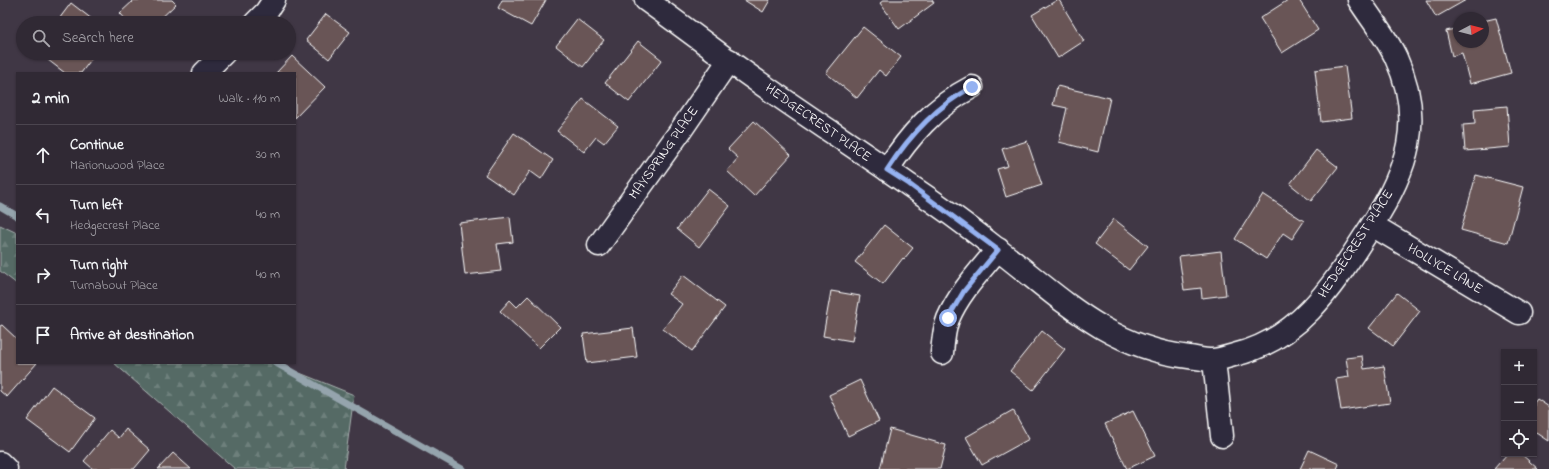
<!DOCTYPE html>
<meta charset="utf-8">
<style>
body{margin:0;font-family:"Indie Flower",sans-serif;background:#3c3540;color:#f1f3f6}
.controls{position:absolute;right:12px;bottom:12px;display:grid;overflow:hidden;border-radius:0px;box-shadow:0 1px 3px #0004}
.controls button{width:36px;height:36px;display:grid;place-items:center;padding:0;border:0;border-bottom:1px solid #4b454f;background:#302934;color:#f1f3f6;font:20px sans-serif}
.compass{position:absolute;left:1453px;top:12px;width:36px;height:36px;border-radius:50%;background:#302934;box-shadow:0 1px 3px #0004;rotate:83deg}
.stop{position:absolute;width:12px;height:12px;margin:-9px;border:3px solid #95b2f1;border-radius:50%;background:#fff}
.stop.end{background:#95b2f1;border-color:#fff;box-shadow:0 1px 4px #0008}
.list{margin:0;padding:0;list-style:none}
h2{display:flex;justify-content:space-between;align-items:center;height:52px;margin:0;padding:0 16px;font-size:17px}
h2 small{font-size:13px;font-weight:400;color:#a8a6ac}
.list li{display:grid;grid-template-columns:26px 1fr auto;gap:12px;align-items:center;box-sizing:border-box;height:60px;padding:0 16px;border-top:1px solid #4b454f}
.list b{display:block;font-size:15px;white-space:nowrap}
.list p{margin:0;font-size:13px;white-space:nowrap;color:#a8a6ac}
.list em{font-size:13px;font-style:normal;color:#a8a6ac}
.icon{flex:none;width:22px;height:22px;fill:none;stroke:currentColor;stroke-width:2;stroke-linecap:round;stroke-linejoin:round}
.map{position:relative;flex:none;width:1549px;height:469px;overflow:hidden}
.search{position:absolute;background:#302934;box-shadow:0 1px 3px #0004;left:16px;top:16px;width:280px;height:44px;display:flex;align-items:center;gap:10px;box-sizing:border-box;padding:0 14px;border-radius:22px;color:#a8a6ac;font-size:15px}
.panel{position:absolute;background:#302934;box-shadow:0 1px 3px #0004;left:16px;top:72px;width:280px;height:292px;border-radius:0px}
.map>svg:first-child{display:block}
.forest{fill:url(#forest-firs);stroke:#aab4b2}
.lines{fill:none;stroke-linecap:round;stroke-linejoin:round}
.stream{stroke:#95a4ad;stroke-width:7}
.building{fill:#695557;stroke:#fff}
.minor-casing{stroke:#fff;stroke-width:25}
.minor{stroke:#2f2a3d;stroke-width:22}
.route{stroke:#95b2f1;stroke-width:5}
.labels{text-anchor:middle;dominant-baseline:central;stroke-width:3;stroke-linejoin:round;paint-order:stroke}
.street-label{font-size:14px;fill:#fff;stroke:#2f2a3d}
</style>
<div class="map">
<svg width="1549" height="469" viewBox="0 0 1549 469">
<defs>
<pattern id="forest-firs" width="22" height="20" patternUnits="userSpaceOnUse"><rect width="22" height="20" fill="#546a65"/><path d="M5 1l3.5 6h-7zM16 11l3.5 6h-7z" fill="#6e807c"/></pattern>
</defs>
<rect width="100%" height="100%" fill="#403745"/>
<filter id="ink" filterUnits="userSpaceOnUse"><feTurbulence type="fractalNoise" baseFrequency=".025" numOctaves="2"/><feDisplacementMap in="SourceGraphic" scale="8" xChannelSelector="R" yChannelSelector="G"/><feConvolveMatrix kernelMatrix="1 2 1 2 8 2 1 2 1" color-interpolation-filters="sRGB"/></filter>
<g filter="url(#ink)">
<path class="forest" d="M0 225 17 233V284L0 271Z
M114 363H275L354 395 344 469H235Z"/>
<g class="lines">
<path class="stream" d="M0 206 17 216
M276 363 462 469"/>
</g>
<path class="building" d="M134 0H172L176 4 156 23H129L120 13Z
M502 0H546L531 26 498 8Z
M744 0H770L763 12Z
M884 0H932L934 3 899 29 880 3Z
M1057 0H1059L1084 41 1058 58 1032 15Z
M1288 0H1299L1318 30 1282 53 1260 18Z
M1426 0H1466L1436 17Z
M71 3 97 23H56Z
M326 14 350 32 329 59 306 40Z
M1496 18 1511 73 1470 84 1462 53 1452 56 1446 31 1459 28V42H1483V21Z
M577 19 604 40 583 67 556 46Z
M863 27 901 57 886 76 879 70 857 98 826 73Z
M638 41 662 60 629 102 605 83Z
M39 53H96L81 73H65Z
M292 56 325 87 295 118V73H276Z
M1345 66 1352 118 1321 122 1315 70Z
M1057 86 1110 98 1098 152 1059 142 1067 108 1053 105Z
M583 99 618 126 604 143 596 137 584 152 557 131Z
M1507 106 1510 147 1465 151 1463 125 1475 124 1474 109Z
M754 121 791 155 754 196 727 171 738 158 728 149Z
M514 133 553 160 541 179 530 171 514 195 485 175Z
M1027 141 1042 185 1006 197 997 169 1008 166 1002 149Z
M1316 150 1338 167 1311 201 1290 184Z
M1476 175 1523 187 1508 243 1461 230Z
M708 189 730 206 699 247 677 229Z
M1263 194 1304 221 1292 239 1283 233 1266 259 1235 239Z
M510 217 513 242 497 244 501 271 465 275 459 223Z
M1114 219 1148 246 1129 270 1095 244Z
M884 225 913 248 904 259 903 258 883 284 855 262Z
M1221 251 1226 295 1202 298 1201 288 1184 290 1179 256Z
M683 275 725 307 692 351 663 329 682 304 668 294Z
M831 291 860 296 852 341 823 336Z
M1397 293 1420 311 1393 346 1369 328Z
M528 296 560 327 539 348 500 311 510 300 517 307Z
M2 325 17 339V363H37L7 397 0 391V326Z
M633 328 637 357 587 363 583 334Z
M1042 331 1065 349 1033 390 1010 371Z
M1362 356 1364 369 1384 366 1390 403 1341 410 1336 379 1349 377 1346 358Z
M860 380 879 421 848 436 829 395Z
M52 386 95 418 70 452 27 420Z
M1537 399 1549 407V441L1534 431V403Z
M1013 410 1029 439 982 465 966 437Z
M1133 411 1155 456 1127 469 1105 424Z
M126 429 150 450 134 469H93L84 461 110 430 119 438Z
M890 429 946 445 940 469H880Z
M1309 450 1339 464 1337 469H1300Z
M173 453 191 469H158Z
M1507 454H1521L1538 469H1494Z"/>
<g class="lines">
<g class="minor-casing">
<path id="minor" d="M646 0C674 20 702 41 729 61 788 104 849 143 909 185 939 205 969 227 997 249 1060 297 1106 347 1189 357 1197 358 1204 360 1212 360 1219 360 1227 357 1234 355 1303 339 1336 280 1372 225 1407 171 1425 120 1396 58 1387 38 1371 19 1359 0
M255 23 266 12 274 0
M204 73 224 53
M887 170C909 136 935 106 972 87
M1372 225 1519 313
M599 245 679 133 729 60
M942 353C943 341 944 329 948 319 959 293 980 271 998 249
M1214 360 1222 436
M0 463 6 469"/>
</g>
<use href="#minor" class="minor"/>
</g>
</g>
<g class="lines" filter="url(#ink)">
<path class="route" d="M948 318 964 291 998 250 909 184 887 170C909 136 935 107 972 87"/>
</g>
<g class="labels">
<g class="street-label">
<text transform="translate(818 123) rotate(35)">HEDGECREST PLACE</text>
<text transform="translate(664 153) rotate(-55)">MAYSPRING PLACE</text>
<text transform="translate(1356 244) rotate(-57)">HEDGECREST PLACE</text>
<text transform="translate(1445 269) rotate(31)">HOLLYCE LANE</text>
</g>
</g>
</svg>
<div class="controls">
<button>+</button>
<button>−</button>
<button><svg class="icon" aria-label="locate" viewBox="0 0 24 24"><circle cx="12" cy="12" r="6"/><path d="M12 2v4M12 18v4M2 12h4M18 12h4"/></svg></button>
</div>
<svg class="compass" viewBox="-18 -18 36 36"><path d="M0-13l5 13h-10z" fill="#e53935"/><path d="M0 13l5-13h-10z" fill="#a8a6ac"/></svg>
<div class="stop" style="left:948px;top:318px"></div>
<div class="stop end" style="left:972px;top:87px"></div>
<div class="search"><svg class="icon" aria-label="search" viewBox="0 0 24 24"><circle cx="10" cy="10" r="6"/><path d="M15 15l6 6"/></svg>Search here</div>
<section class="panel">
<h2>2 min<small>Walk · 110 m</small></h2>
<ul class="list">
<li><svg class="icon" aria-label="ahead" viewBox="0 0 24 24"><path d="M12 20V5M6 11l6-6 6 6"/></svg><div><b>Continue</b><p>Marionwood Place</p></div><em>30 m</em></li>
<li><svg class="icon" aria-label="left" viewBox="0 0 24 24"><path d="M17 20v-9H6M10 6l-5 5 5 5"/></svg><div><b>Turn left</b><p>Hedgecrest Place</p></div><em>40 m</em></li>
<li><svg class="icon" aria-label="right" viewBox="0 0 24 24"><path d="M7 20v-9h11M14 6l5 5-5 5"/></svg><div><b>Turn right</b><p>Turnabout Place</p></div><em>40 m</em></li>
<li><svg class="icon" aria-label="arrive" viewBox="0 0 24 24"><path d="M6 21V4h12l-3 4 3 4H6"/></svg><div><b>Arrive at destination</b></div></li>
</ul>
</section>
</div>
